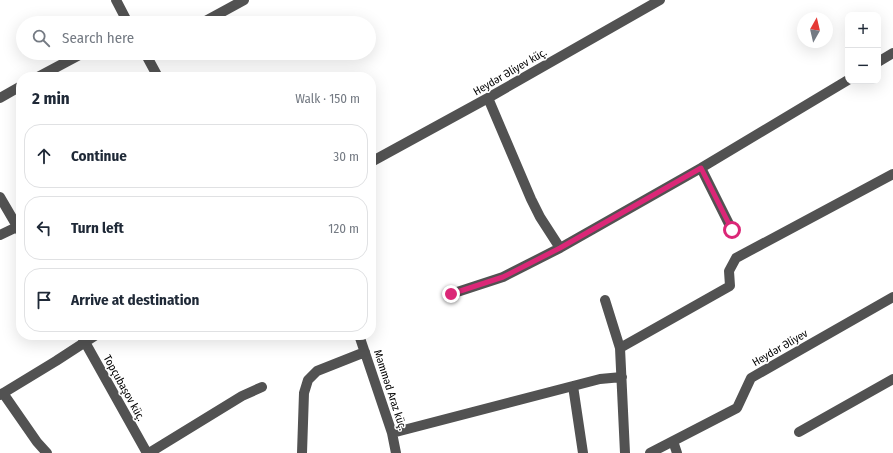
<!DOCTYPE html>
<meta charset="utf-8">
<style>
body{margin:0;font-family:"Fira Sans Condensed",sans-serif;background:#f6f6f7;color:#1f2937}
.controls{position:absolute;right:12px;top:12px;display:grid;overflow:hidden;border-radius:8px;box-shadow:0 4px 16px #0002}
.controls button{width:36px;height:36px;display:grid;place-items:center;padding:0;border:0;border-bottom:1px solid #e0e1e3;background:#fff;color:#1f2937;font:20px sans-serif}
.compass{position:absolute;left:797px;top:12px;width:36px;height:36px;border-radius:50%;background:#fff;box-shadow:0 4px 16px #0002;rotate:8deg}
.stop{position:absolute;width:12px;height:12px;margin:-9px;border:3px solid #db2777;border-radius:50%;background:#fff}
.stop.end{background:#db2777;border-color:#fff;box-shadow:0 1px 4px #0008}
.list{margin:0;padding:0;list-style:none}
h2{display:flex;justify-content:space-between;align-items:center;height:52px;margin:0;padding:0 16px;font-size:17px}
h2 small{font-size:13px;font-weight:400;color:#747a83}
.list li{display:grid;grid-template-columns:26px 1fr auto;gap:12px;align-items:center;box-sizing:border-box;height:64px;margin:0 8px 8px;padding:0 8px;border:1px solid #e0e1e3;border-radius:16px}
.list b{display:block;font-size:15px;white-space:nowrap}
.list em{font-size:13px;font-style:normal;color:#747a83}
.icon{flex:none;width:22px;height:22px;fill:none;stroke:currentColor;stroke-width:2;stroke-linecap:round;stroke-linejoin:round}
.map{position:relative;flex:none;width:893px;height:453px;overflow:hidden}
.search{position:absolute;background:#fff;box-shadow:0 4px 16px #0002;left:16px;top:16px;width:360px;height:44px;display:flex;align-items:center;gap:10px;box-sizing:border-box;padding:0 14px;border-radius:22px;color:#747a83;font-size:15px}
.panel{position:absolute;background:#fff;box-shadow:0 4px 16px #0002;left:16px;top:72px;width:360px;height:268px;border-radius:16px}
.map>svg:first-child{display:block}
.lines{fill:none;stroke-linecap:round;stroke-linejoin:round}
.minor{stroke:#525252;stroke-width:10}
.route{stroke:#db2777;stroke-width:5}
.labels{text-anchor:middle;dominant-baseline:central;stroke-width:3;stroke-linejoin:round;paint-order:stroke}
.street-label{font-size:11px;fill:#000;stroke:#fff}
</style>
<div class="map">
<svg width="893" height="453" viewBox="0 0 893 453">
<rect width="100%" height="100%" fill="#fff"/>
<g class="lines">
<path class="minor" d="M116 0 128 23
M202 23 244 0
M145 53 158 77
M878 62 893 53
M38 77 83 53
M0 98 21 86
M488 98 531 199 540 217 560 248
M371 162 488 98 660 0
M701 168 732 230
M0 197 21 233
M0 235 21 225
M451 294 503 277 560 248 701 168 848 80
M605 300 620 348 625 453
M81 335 147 453
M359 335 392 433 396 453
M620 348 730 286 729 271 736 258 893 174
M573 386 583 453
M3 393 37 442 47 453
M0 395 56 361 96 335
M799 432 893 379
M392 433 600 379 622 377
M673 441 677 453
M149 453 242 396 262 387
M302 453 304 393 308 380 317 371 365 352
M650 453 737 408 751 378 893 297"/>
</g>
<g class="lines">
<path class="route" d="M451 294 503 277 560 248 701 168 732 230"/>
</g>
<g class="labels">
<g class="street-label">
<text transform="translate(510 72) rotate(-30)">Heydər Əliyev küç.</text>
<text transform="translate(780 348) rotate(-30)">Heydər Əliyev</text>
<text transform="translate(124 388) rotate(61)">Topçubaşov küç.</text>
<text transform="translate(390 390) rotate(72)">Məmməd Araz küç.</text>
</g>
</g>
</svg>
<div class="controls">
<button>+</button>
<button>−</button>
</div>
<svg class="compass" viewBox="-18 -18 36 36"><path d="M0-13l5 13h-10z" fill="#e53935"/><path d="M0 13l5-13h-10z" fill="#747a83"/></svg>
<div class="stop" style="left:732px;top:230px"></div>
<div class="stop end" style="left:451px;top:294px"></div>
<div class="search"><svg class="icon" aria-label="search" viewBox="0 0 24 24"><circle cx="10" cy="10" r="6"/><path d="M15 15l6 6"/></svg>Search here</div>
<section class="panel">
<h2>2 min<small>Walk · 150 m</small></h2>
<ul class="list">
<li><svg class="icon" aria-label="ahead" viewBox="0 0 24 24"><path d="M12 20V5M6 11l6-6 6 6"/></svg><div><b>Continue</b></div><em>30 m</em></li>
<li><svg class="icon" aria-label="left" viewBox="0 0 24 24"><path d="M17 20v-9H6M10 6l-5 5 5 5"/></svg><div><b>Turn left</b></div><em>120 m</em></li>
<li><svg class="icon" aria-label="arrive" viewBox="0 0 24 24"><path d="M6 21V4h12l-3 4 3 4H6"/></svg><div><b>Arrive at destination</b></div></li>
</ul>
</section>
</div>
